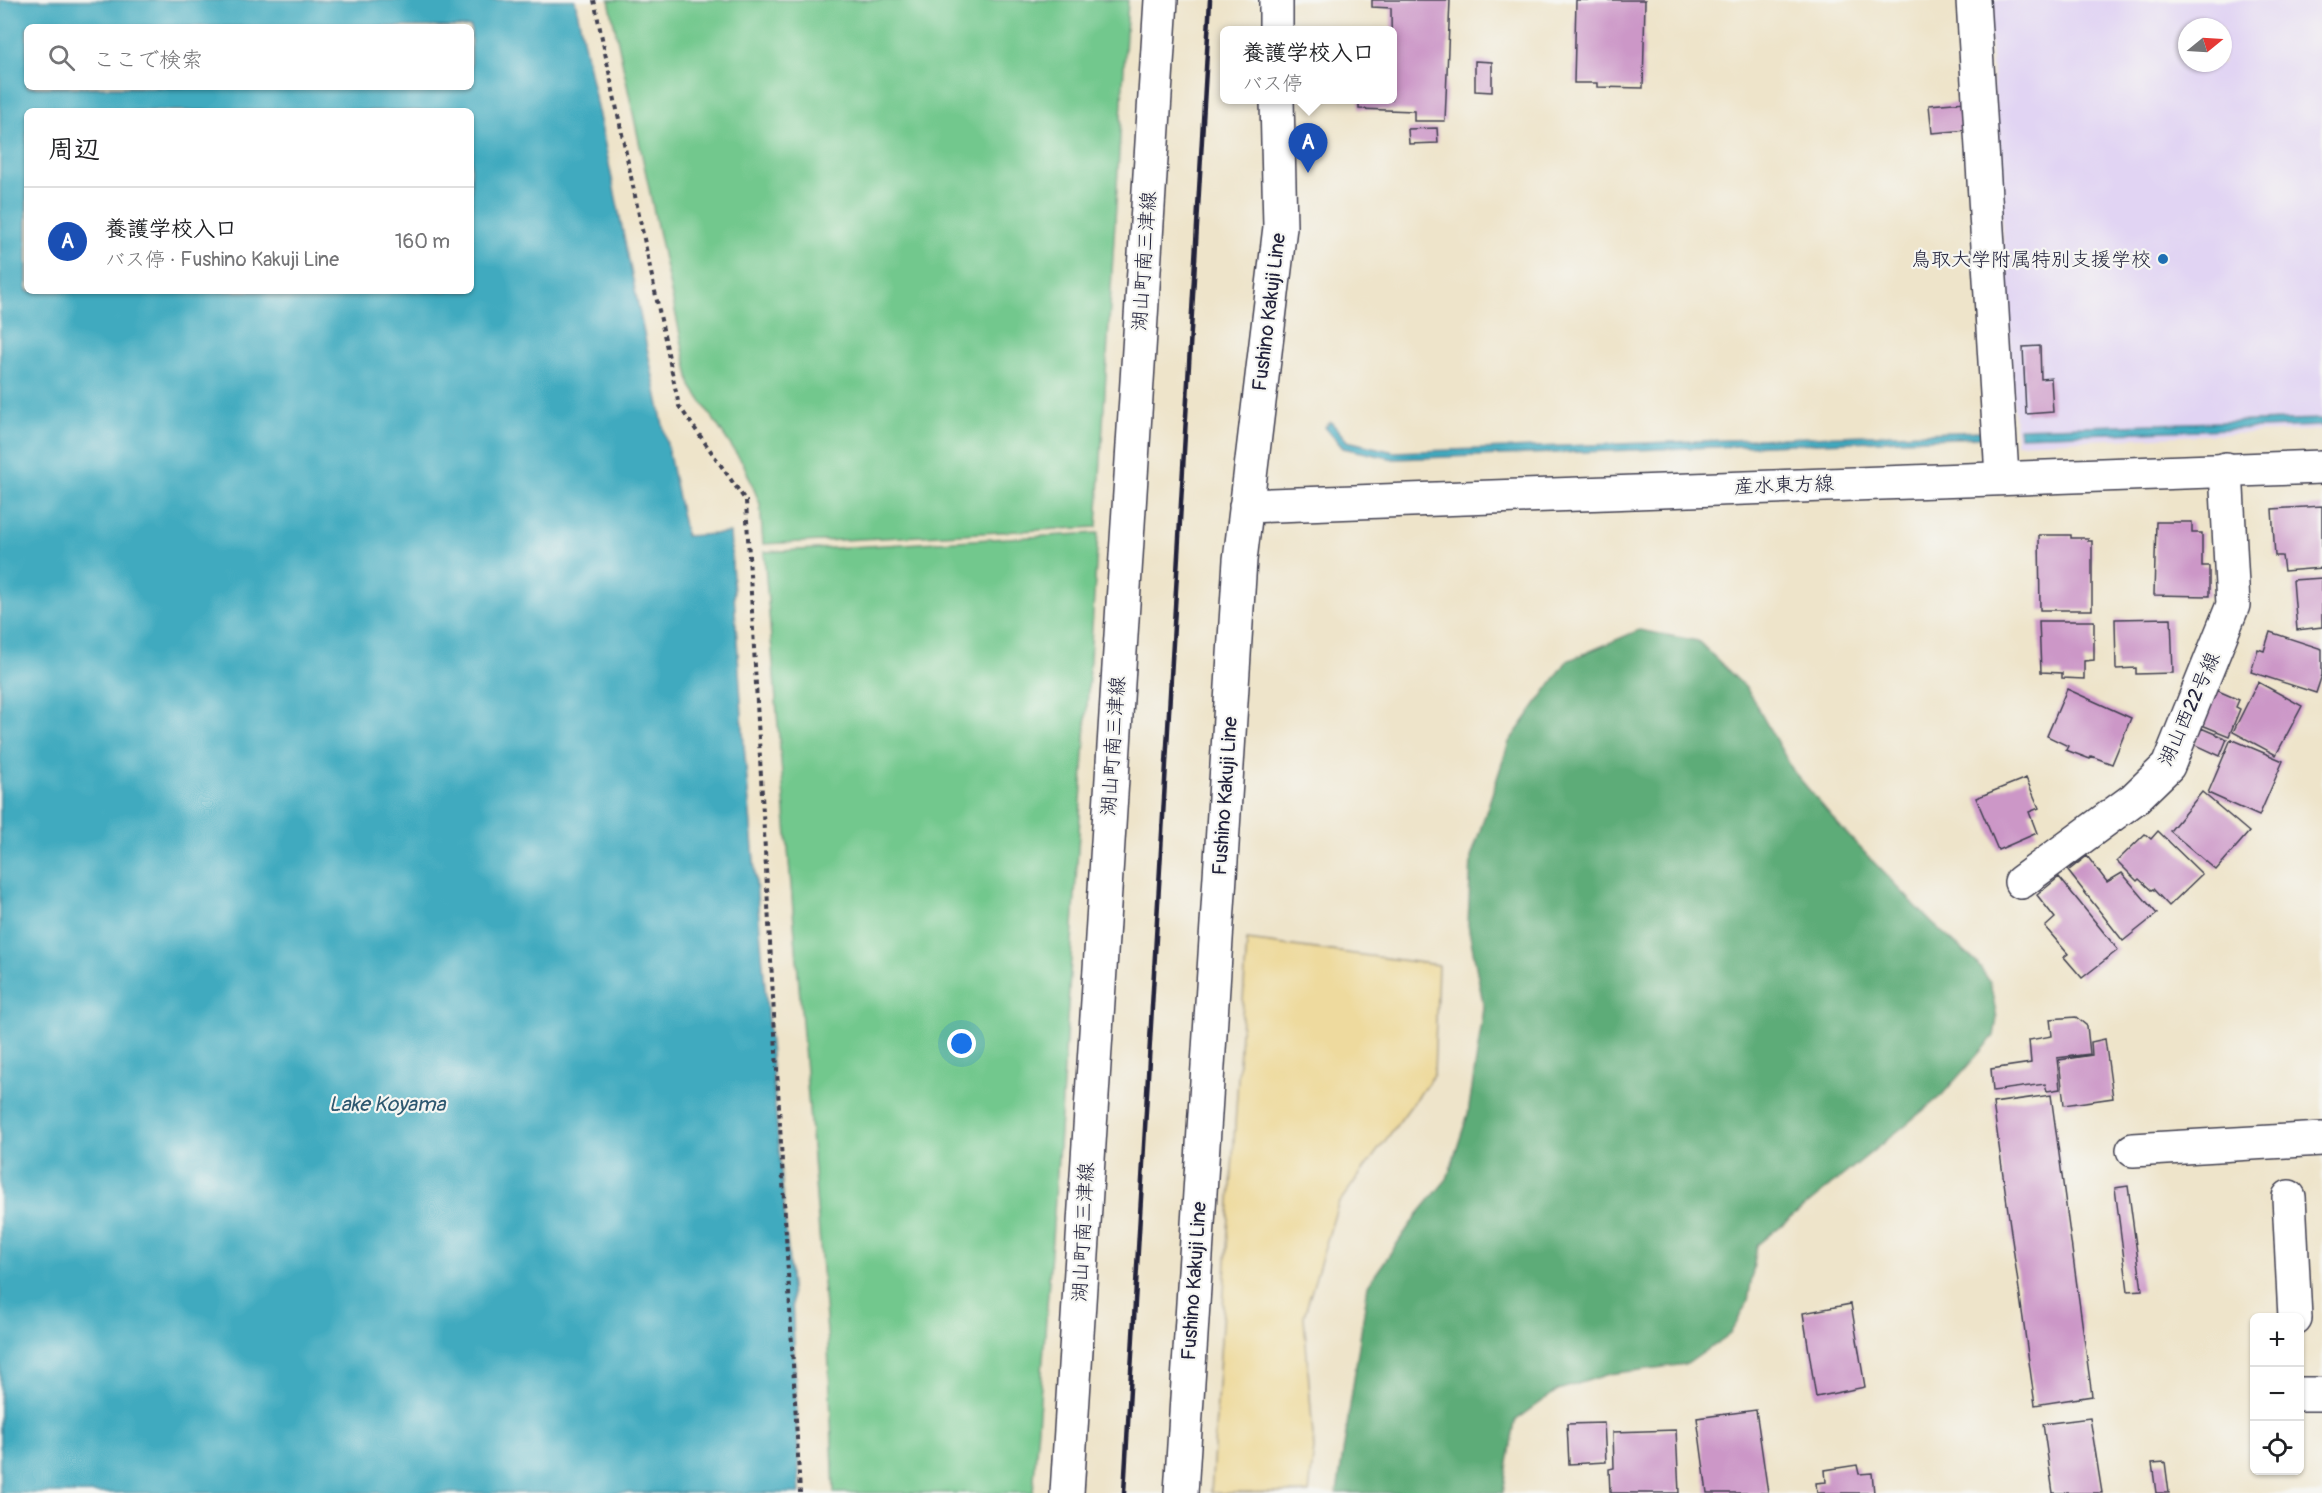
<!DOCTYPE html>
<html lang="ja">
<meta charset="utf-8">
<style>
body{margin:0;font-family:Pangolin,"Klee One",sans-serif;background:#f2f2f2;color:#202124}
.controls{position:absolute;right:18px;bottom:18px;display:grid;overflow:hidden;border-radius:9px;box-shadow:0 2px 4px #0004}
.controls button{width:54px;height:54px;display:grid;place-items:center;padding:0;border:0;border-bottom:2px solid #e0e0e0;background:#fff;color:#202124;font:30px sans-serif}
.compass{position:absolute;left:2178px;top:18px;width:54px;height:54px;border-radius:50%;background:#fff;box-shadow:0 2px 4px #0004;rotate:72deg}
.you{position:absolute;left:962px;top:1044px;width:21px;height:21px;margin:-15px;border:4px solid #fff;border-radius:50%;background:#1a73e8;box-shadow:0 0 0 9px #1a73e833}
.badge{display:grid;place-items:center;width:39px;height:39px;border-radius:50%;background:#1a73e8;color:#fff;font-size:20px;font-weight:700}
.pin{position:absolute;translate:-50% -50px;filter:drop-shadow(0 2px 3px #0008)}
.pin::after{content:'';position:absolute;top:32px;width:21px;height:18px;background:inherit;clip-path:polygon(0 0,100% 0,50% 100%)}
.popup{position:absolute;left:1220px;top:26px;width:177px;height:78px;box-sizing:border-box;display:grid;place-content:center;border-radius:9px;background:#fff;filter:drop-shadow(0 2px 4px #0005);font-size:20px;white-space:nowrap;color:#757577}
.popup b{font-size:22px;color:#202124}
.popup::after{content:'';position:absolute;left:50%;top:100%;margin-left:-12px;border:12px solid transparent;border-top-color:#fff}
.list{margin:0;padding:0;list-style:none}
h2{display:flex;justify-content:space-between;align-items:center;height:78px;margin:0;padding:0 24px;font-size:26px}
h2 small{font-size:20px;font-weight:400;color:#757577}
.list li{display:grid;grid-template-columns:39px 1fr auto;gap:18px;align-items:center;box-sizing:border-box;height:108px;padding:0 24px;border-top:2px solid #e0e0e0}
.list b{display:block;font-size:22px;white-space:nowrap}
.list p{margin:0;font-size:20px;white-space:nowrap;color:#757577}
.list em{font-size:20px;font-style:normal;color:#757577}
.icon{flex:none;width:33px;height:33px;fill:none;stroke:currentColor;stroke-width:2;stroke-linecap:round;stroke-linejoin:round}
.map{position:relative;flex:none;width:2322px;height:1493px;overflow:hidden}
.search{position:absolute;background:#fff;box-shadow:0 2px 4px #0004;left:24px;top:24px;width:450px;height:66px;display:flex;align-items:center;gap:15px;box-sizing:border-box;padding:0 21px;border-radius:9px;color:#757577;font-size:22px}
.panel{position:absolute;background:#fff;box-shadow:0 2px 4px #0004;left:24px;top:108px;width:450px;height:186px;border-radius:9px}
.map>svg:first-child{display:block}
.built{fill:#e1d4f3;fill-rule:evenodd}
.green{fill:#72c88d;stroke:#4a7564;stroke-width:1.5}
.forest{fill:#5dac78;stroke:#40675a;stroke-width:1.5}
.sand{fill:#eeda9e;stroke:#887e6c;stroke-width:1.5}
.water{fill:#3faabf;stroke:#30667d;stroke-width:1.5;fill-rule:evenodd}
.building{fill:#cc97c7}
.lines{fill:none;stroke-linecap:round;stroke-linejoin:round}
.street-casing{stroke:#413f50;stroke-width:36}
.secondary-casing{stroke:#413f50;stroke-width:36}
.path{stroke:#413f50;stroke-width:4;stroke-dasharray:4.5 4.5;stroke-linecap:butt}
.street{stroke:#fff;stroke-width:33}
.secondary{stroke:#fff;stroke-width:33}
.rail{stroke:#22223b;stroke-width:4.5}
.poi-dot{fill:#1f6fb2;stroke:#f6f6f2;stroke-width:2}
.labels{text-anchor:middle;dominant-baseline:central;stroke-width:4.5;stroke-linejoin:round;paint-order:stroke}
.poi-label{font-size:20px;fill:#22223b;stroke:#f6f6f2;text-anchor:end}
.street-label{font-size:20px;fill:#22223b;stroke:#f6f6f2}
.water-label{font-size:21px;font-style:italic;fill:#2e5870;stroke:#f6f6f2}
</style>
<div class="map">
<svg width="2322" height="1493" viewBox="0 0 2322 1493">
<rect width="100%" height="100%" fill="#f6f6f2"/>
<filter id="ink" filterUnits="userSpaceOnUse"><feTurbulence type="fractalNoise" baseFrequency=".0167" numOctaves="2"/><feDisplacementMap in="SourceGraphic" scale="12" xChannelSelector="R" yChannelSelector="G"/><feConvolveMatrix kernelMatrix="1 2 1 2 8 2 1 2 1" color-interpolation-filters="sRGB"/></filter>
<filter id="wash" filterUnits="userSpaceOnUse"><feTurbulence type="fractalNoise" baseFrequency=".008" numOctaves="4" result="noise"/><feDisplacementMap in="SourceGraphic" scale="24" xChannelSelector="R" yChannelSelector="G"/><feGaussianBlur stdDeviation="1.35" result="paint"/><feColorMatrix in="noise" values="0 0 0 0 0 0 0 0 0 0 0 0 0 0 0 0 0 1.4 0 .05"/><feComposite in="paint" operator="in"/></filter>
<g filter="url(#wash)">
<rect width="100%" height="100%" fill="#eee4ca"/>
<path class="built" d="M1988 0H2322V430L2016 443ZM2187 27H2223V63H2187Z"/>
<path class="green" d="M609 0H1128L1097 527 763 544 760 504 744 465 691 386Z
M1098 533 1060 1132 1033 1493H834L828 1344 764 552Z"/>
<path class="forest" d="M1639 630 1698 641 1747 689 1794 772 1843 830 1932 923 1976 962 1990 982 1997 1018 1994 1036 1941 1096 1757 1245 1748 1301 1730 1334 1687 1364 1609 1374 1558 1390 1515 1421 1503 1493H1337L1368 1285 1417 1215 1447 1179 1468 1114 1484 1008 1468 925 1471 858 1509 742 1567 661Z"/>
<path class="sand" d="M1247 940 1438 965 1434 1075 1338 1204 1304 1316 1314 1449 1309 1493H1211Z"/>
<path class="water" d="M0 0H575L686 536 730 533 744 745 792 1298 800 1493H0ZM27 27H471V87H27ZM27 111H471V291H27Z
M2322 419V426L2020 436 2019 428Z
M1331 422 1347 441 1394 452 1981 431V437L1394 459 1343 448 1325 427Z"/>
<g id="blocks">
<path class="building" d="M1372 0H1450L1445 121H1414V111L1359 109V100H1392L1391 8 1372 7Z
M1576 0H1645L1643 88 1597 87V83H1574Z
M1475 61 1492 62V92L1475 91Z
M1966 102 1968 130 1932 133 1929 105Z
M1437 128 1438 143 1409 144 1408 129Z
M2040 346 2041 379 2051 378 2053 412 2026 414 2023 347Z
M2322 506V568L2284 571 2282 556H2275L2272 509Z
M2156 522H2192V533H2202V566H2209V596L2154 595Z
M2039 535H2071V538H2088V541H2092V610H2040Z
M2322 578V627L2297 630 2293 580Z
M2171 618 2173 673 2136 674V668L2116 669 2115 619Z
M2039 621H2094V660L2084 661V679L2062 678V673L2041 672Z
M2270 632 2322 649V675L2316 693 2251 672 2258 649 2264 651Z
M2258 682 2302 706 2276 755 2233 732Z
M2067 689 2131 718 2112 764 2091 756 2090 759 2066 750 2068 746 2047 736Z
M2216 690 2239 700 2236 707 2240 709 2229 736 2202 725Z
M2201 728 2227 739 2220 756 2194 744Z
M2231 739 2283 761 2259 816 2208 793Z
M2026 778 2039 808 2029 812 2037 833 1998 850 1976 798Z
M2202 792 2249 832 2216 870 2170 831Z
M2158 831 2202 874 2169 906 2153 889 2151 890 2139 879 2137 881 2117 861 2145 834 2151 839Z
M2087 856 2107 882 2122 873 2157 914 2123 941 2068 871Z
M2059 877 2118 950 2082 978 2064 957 2068 954 2045 927 2055 918 2037 895Z
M2076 1017 2087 1026 2090 1054 2057 1058 2060 1089 2047 1091 2045 1084 1993 1091 1991 1069 2031 1063 2029 1040 2052 1036 2050 1019Z
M2105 1039 2113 1098 2064 1105 2059 1060 2092 1055 2091 1042Z
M2051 1095 2092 1396 2035 1405 1993 1103Z
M2128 1186 2142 1290 2128 1291 2115 1188Z
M1851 1304 1865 1387 1816 1397 1803 1313Z
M1756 1410 1768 1493H1707L1697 1418Z
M2090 1418 2102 1493H2053L2043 1424Z
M1604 1423 1606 1462 1569 1464 1567 1424Z
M1676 1430 1679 1493H1610L1609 1469 1614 1468 1613 1432Z
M2165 1462 2169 1493H2156L2152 1463Z
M1857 1465 1859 1474 1872 1473 1874 1493H1817L1816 1483 1826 1482 1825 1470Z"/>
</g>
</g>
<g filter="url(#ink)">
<use href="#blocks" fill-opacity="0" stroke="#413f50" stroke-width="1.5"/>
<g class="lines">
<g class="street-casing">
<path id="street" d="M1973 0 2002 476
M2021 882 2134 799 2168 766 2233 605 2226 469
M2133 1150 2322 1139
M2289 1197 2295 1318
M2300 1394H2322"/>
</g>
<g class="secondary-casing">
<path id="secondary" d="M1276 0V30
M1246 506 2322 467
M1067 1493 1161 0
M1181 1493 1240 560 1280 227 1277 100"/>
</g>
<path class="path" d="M594 0 679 406 746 501 800 1493"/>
<use href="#street" class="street"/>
<use href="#secondary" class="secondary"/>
<path class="rail" d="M1124 1493 1210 0"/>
</g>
</g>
<circle class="poi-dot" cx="2163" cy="259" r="6"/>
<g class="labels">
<g class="poi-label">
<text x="2151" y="259">鳥取大学附属特別支援学校</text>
</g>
<g class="street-label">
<text transform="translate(1144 261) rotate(-86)">湖山町南三津線</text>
<text transform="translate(1269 312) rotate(-83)">Fushino Kakuji Line</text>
<text transform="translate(1784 485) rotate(-2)">産水東方線</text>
<text transform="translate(2189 709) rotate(-66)">湖山西22号線</text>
<text transform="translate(1113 746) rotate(-86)">湖山町南三津線</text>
<text transform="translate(1225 796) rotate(-86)">Fushino Kakuji Line</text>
<text transform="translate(1083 1232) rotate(-87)">湖山町南三津線</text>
<text transform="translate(1194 1281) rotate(-86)">Fushino Kakuji Line</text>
</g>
<g class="water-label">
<text x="387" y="1104">Lake Koyama</text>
</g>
</g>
</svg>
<div class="controls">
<button>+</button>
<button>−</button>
<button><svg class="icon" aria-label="locate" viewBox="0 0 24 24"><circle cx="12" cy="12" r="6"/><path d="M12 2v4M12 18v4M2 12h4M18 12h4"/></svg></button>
</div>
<svg class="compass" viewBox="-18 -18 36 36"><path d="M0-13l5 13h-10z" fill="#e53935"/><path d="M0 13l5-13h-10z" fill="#757577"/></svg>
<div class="you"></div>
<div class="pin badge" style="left:1308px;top:173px;background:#1a4fb4">A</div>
<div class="popup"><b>養護学校入口</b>バス停</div>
<div class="search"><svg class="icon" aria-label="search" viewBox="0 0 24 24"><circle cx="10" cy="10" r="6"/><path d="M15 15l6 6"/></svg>ここで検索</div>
<section class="panel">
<h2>周辺<small></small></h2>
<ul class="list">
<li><span class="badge" style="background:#1a4fb4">A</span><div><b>養護学校入口</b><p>バス停 · Fushino Kakuji Line</p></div><em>160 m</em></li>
</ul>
</section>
</div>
